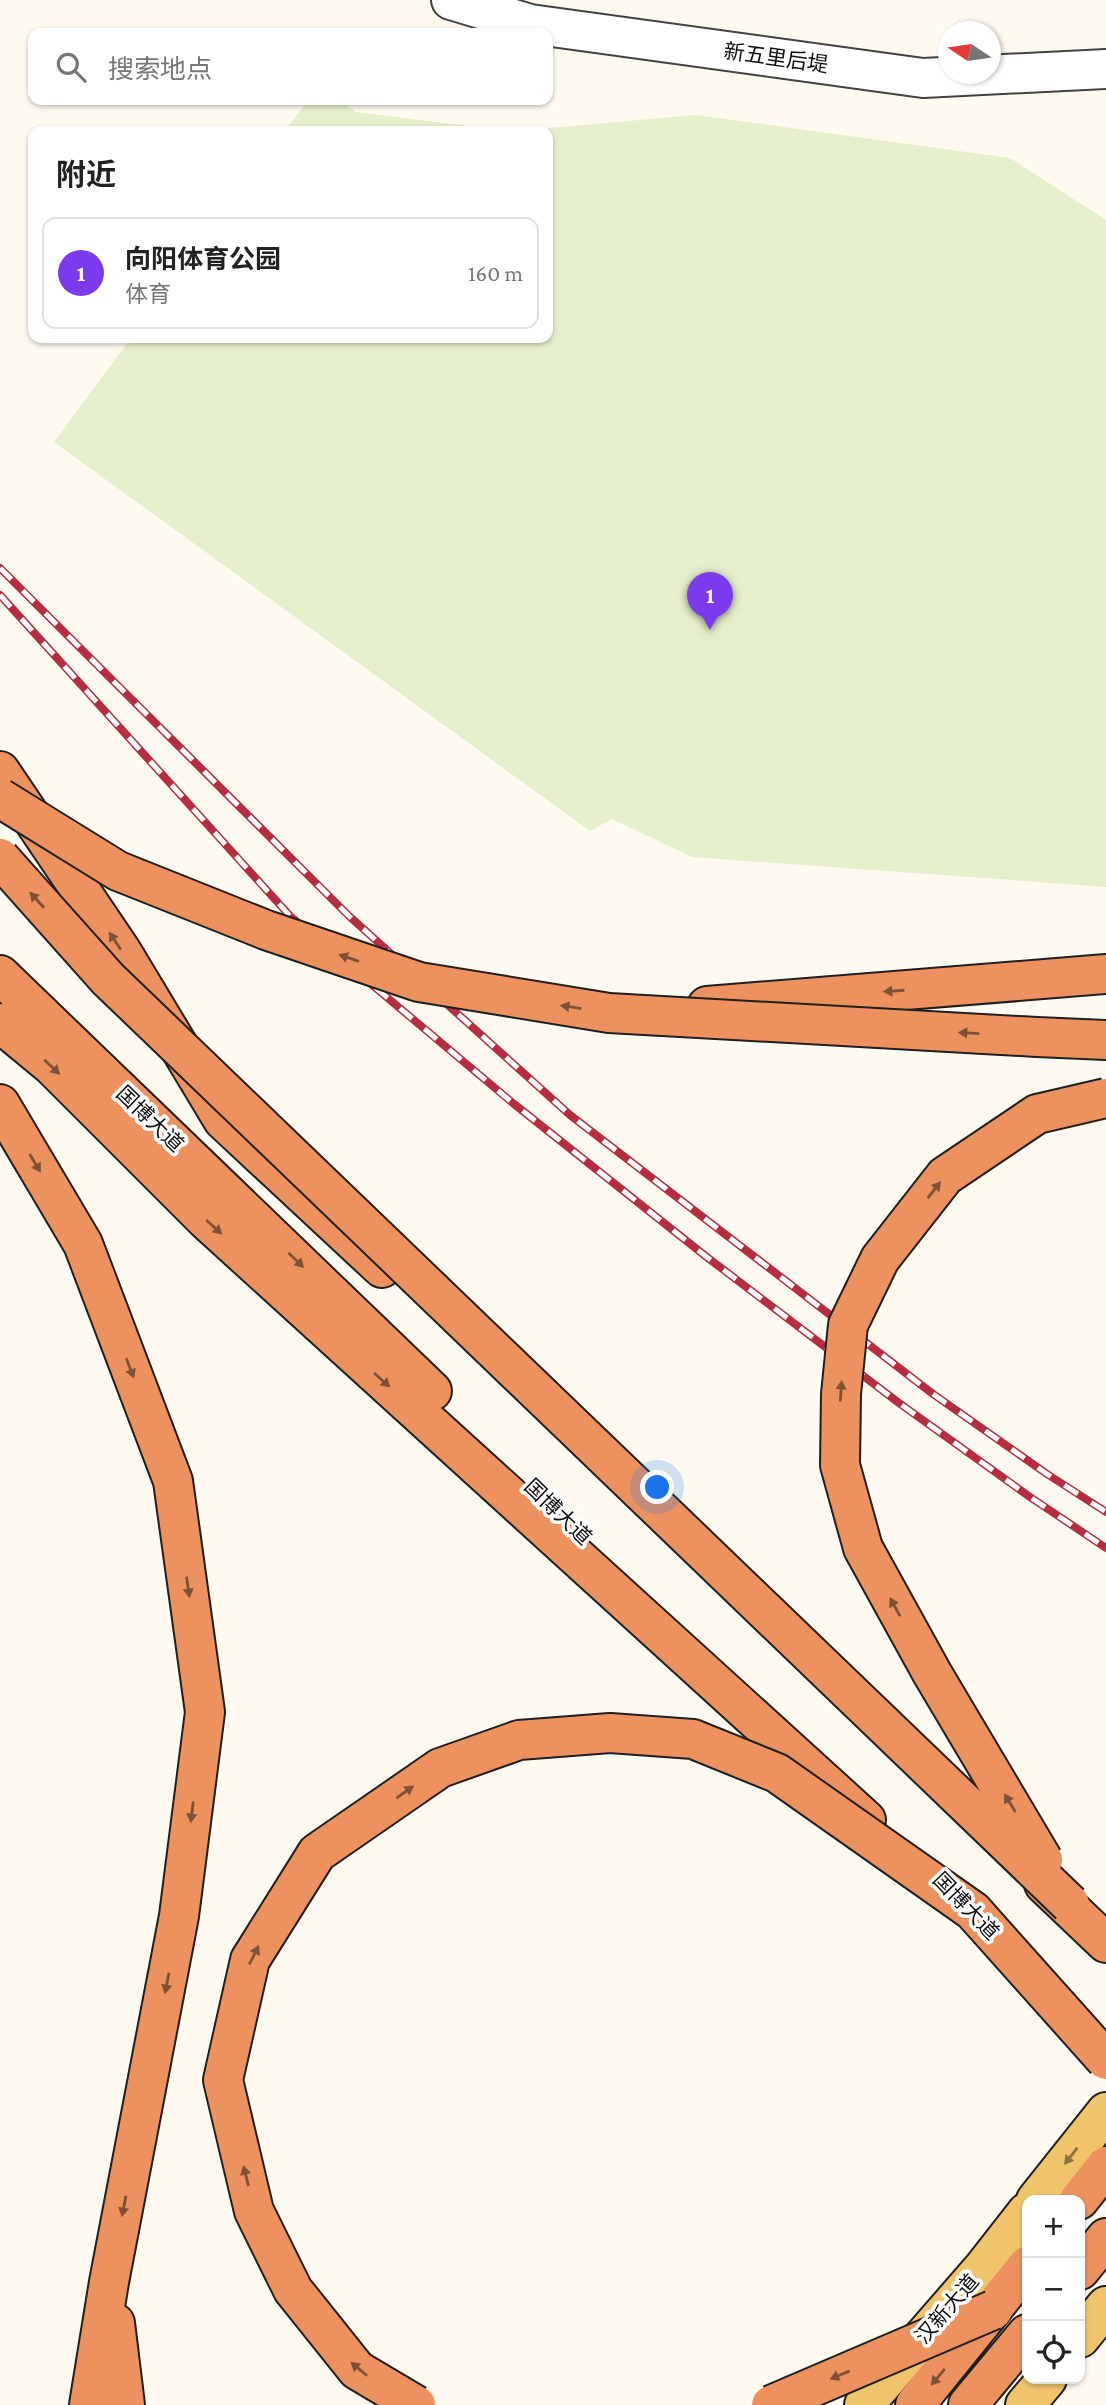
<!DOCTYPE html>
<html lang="zh">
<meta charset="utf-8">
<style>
body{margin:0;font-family:"Crimson Pro","Noto Sans SC",serif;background:#f6f6f6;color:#222}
.controls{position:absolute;right:21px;bottom:21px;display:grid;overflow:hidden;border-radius:14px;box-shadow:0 2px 5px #0004}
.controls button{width:63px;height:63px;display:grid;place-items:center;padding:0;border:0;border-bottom:2px solid #e0e0e0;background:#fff;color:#222;font:35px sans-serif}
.compass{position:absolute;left:938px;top:21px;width:63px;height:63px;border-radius:50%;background:#fff;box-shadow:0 2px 5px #0004;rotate:283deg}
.you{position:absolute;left:658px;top:1488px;width:24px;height:24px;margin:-18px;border:5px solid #fff;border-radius:50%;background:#1a73e8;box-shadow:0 0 0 10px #1a73e833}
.badge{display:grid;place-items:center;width:46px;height:46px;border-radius:50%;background:#7c3aed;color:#fff;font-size:23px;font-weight:700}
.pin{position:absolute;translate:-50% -58px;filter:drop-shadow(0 2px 4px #0008)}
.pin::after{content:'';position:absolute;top:37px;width:24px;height:21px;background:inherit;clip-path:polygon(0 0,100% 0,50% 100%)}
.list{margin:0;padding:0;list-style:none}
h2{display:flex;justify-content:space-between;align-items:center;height:91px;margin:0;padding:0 28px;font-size:30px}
h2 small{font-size:23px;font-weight:400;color:#767676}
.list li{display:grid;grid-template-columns:46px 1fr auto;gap:21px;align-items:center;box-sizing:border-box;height:112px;margin:0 14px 14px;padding:0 14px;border:2px solid #e0e0e0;border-radius:14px}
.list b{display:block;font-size:26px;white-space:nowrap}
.list p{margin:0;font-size:23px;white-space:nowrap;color:#767676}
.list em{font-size:23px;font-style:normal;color:#767676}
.icon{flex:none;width:38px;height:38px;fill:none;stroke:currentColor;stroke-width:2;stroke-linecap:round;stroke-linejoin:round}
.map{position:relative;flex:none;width:1106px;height:2405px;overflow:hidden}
.search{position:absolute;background:#fff;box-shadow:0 2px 5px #0004;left:28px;top:28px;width:525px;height:77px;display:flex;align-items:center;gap:18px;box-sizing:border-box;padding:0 24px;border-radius:14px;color:#767676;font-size:26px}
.panel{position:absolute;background:#fff;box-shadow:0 2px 5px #0004;left:28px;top:126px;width:525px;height:217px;border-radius:14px}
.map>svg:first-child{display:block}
.pitch{fill:#e6efcc}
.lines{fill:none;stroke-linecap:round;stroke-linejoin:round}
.minor-casing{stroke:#414141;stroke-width:42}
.major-casing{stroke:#1f1f1f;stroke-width:42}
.highway-casing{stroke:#1f1f1f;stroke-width:42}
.minor{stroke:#fff;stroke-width:38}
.major{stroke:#f1c46c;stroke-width:38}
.highway{stroke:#ed925f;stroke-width:38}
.rail-casing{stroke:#b62d40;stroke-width:8}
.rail{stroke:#fff;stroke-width:5;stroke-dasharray:16;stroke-linecap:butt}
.highway-bridge-casing{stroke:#1f1f1f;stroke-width:42;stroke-linecap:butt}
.highway-bridge{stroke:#ed925f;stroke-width:38}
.oneway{fill:#7e5036}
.oneway2{fill:#8b7242}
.labels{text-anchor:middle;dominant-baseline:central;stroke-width:7;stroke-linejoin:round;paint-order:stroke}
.street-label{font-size:21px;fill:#0e0e0e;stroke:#fff}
</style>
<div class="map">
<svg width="1106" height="2405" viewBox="0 0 1106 2405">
<rect width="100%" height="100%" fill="#fefaef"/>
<path class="pitch" d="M308 100H340L356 112 509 131H285Z
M696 115 1010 158 1106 220V887L692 857 612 819 590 831 54 442 131 338H548V131H515Z"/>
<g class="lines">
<g class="minor-casing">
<path id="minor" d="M451 0 530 24 923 78 1106 69"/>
</g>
<g class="major-casing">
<path id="major" d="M1036 2200 1106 2112
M1080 2338 1106 2306
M864 2405 984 2267 1027 2212
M1025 2405 1047 2379"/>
</g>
<g class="highway-casing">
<path id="highway" d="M0 771 122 952 223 1120 382 1268
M0 975 432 1391
M707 1006 1106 974
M0 1023 51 1065 206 1220 866 1820
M1037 1037 1106 1040
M0 1104 83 1244 173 1481 205 1712 179 1916 109 2282 89 2405
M1044 1884 1106 1943
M1079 2200 1106 2166
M1080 2270 1106 2238
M115 2323 125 2405
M915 2405 1027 2266
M968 2405 1027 2334"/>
</g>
<use href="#minor" class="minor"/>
<use href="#major" class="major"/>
<use href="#highway" class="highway"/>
<g class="rail-casing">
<path id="rail" d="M0 568 349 916 570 1115 933 1394 1047 1474 1106 1512
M0 595 290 916 514 1104 708 1258 899 1403 1030 1497 1106 1548"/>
</g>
<use href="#rail" class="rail"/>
<g class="highway-bridge-casing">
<path id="highway-bridge" d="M0 798 118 871 266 930 419 982 609 1013 1037 1037
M0 858 108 979 1070 1904
M1043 1860 932 1673 863 1548 840 1465 841 1394 848 1325 880 1259 945 1176 1037 1114 1106 1098
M416 2405 357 2370 293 2290 254 2211 223 2080 250 1960 317 1853 440 1768 519 1740 610 1733 693 1739 777 1773 973 1911 1106 2060
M771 2405 993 2310"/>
</g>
<use href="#highway-bridge" class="highway-bridge"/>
</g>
<defs><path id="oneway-solid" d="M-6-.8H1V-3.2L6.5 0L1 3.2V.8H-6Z" transform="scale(1.75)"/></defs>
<g class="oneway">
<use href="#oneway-solid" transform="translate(37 900) rotate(-132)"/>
<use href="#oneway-solid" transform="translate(115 941) rotate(-124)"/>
<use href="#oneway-solid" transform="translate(349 958) rotate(-161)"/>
<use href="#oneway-solid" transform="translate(894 991) rotate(176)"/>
<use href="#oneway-solid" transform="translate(571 1007) rotate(-171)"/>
<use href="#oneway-solid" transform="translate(969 1033) rotate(-177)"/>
<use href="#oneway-solid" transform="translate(52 1067) rotate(43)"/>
<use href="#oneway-solid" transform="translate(35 1163) rotate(59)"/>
<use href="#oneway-solid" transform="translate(934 1190) rotate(-52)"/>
<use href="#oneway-solid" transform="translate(214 1227) rotate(42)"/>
<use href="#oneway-solid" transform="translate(296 1260) rotate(44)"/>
<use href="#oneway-solid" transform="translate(130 1368) rotate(69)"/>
<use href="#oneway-solid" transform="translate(382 1380) rotate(42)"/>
<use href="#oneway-solid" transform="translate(841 1391) rotate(-86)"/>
<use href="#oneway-solid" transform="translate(188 1587) rotate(82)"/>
<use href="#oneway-solid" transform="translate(895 1607) rotate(-119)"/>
<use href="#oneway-solid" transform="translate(405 1792) rotate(-35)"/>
<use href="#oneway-solid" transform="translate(1010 1803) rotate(-121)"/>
<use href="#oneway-solid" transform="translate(192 1812) rotate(97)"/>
<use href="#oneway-solid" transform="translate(254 1955) rotate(-63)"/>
<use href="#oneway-solid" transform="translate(167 1983) rotate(101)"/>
<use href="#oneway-solid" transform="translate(246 2176) rotate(-104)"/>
<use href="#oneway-solid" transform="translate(124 2206) rotate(101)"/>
<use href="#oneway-solid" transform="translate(359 2369) rotate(-140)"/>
<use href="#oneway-solid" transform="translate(840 2375) rotate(157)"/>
<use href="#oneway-solid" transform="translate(938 2377) rotate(130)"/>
</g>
<use class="oneway2" href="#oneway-solid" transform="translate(1071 2156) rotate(128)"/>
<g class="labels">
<g class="street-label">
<text transform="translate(776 58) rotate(8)">新五里后堤</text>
<text transform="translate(150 1119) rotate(44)">国博大道</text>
<text transform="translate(558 1512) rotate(44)">国博大道</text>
<text transform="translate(966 1906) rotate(46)">国博大道</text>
<text transform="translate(947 2309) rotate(-49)">汉新大道</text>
</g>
</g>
</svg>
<div class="controls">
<button>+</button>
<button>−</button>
<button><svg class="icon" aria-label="locate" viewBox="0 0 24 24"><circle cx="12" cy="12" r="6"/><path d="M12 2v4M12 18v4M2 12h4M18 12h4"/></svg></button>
</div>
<svg class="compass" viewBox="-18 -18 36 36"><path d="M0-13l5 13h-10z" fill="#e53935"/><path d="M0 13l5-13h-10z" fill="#767676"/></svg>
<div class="you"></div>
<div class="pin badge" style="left:710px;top:630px">1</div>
<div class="search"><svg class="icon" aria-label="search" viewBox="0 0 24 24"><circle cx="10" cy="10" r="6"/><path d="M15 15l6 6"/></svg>搜索地点</div>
<section class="panel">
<h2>附近<small></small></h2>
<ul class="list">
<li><span class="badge">1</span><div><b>向阳体育公园</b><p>体育</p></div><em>160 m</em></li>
</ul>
</section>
</div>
